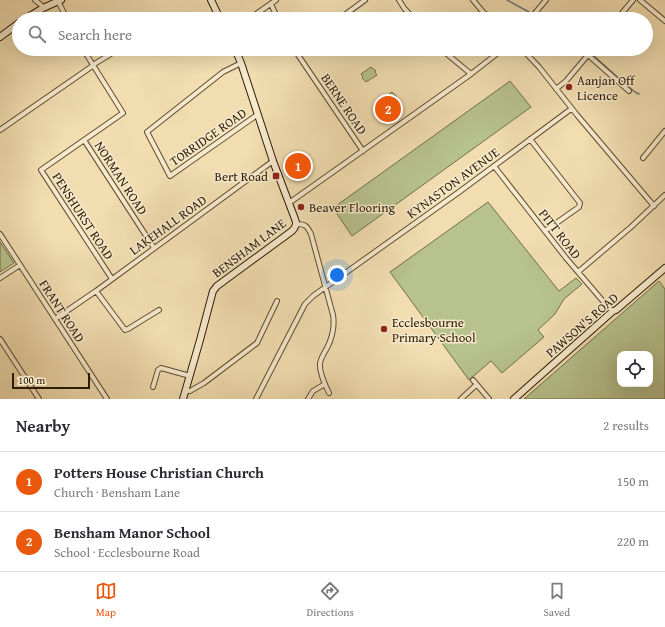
<!DOCTYPE html>
<meta charset="utf-8">
<style>
body{margin:0;font-family:"Gentium Book Plus",serif;background:#f7f7f7;color:#2b2b33}
.controls{position:absolute;right:12px;bottom:12px;display:grid;overflow:hidden;border-radius:8px;box-shadow:0 4px 16px #0002}
.controls button{width:36px;height:36px;display:grid;place-items:center;padding:0;border:0;border-bottom:1px solid #e1e1e2;background:#fff;color:#2b2b33;font:20px sans-serif}
.scale{position:absolute;left:12px;bottom:10px;width:78px;box-sizing:border-box;padding-left:4px;border:2px solid #2e1c05;border-top:0;font-size:11px;line-height:14px;white-space:nowrap;color:#2e1c05;-webkit-text-stroke:3px #f6e9cc;paint-order:stroke}
.you{position:absolute;left:337px;top:275px;width:14px;height:14px;margin:-10px;border:3px solid #fff;border-radius:50%;background:#1a73e8;box-shadow:0 0 0 6px #1a73e833}
.badge{display:grid;place-items:center;width:26px;height:26px;border-radius:50%;background:#ea580c;color:#fff;font-size:13px;font-weight:700}
.pin{position:absolute;translate:-50% -50%;border:2px solid #fff;box-shadow:0 1px 4px #0006}
.list{margin:0;padding:0;list-style:none}
h2{display:flex;justify-content:space-between;align-items:center;height:52px;margin:0;padding:0 16px;font-size:17px}
h2 small{font-size:13px;font-weight:400;color:#7c7c81}
.list li{display:grid;grid-template-columns:26px 1fr auto;gap:12px;align-items:center;box-sizing:border-box;height:60px;padding:0 16px;border-top:1px solid #e1e1e2}
.list b{display:block;font-size:15px;white-space:nowrap}
.list p{margin:0;font-size:13px;white-space:nowrap;color:#7c7c81}
.list em{font-size:13px;font-style:normal;color:#7c7c81}
.icon{flex:none;width:22px;height:22px;fill:none;stroke:currentColor;stroke-width:2;stroke-linecap:round;stroke-linejoin:round}
.map{position:relative;flex:none;width:665px;height:399px;overflow:hidden}
.search{position:absolute;background:#fff;box-shadow:0 4px 16px #0002;left:12px;right:12px;top:12px;height:44px;display:flex;align-items:center;gap:10px;box-sizing:border-box;padding:0 14px;border-radius:22px;color:#7c7c81;font-size:15px}
.sheet{height:172px;background:#fff}
nav{display:flex;justify-content:space-around;align-items:center;box-sizing:border-box;height:56px;border-top:1px solid #e1e1e2;background:#fff;font-size:11px;color:#7c7c81}
nav a{display:grid;justify-items:center;gap:2px}
nav .on{color:#ea580c}
.map>svg:first-child{display:block}
.green{fill:#b7c28d;stroke:#726f49;fill-rule:evenodd}
.lines{fill:none;stroke-linecap:round;stroke-linejoin:round}
.stream{stroke:#717b6f;stroke-width:1.5}
.street-casing{stroke:#5f4c30;stroke-width:6}
.secondary-casing{stroke:#2e1c05;stroke-width:8}
.street{stroke:#f6e9cc;stroke-width:4}
.secondary{stroke:#f6e9cc;stroke-width:6}
.poi-dot{fill:#8f2418;stroke:#f6e9cc;stroke-width:1.5}
.labels{text-anchor:middle;dominant-baseline:central;stroke-width:3;stroke-linejoin:round;paint-order:stroke}
.poi-label{font-size:13px;fill:#2e1c05;stroke:#f6e9cc;text-anchor:start}
.street-label{font-size:13px;fill:#2e1c05;stroke:#f6e9cc}
</style>
<div class="map">
<svg width="665" height="399" viewBox="0 0 665 399">
<rect width="100%" height="100%" fill="#f1ddb0"/>
<filter id="stains"><feTurbulence type="fractalNoise" baseFrequency=".005" numOctaves="4"/><feColorMatrix values="0 0 0 0 .2 0 0 0 0 .09 0 0 0 0 .02 0 0 0 .5 -.17"/></filter>
<radialGradient id="worn" r=".72"><stop offset=".6" stop-color="#630" stop-opacity="0"/><stop offset="1" stop-color="#630" stop-opacity=".3"/></radialGradient>
<path class="green" d="M371 67 376 71 375 72 377 75 366 82 362 78 363 77 361 74Z
M510 81 531 107 352 236 333 208Z
M392 92 397 97 396 98 399 101 380 114 378 111H377L374 105Z
M488 202 559 291 576 278 582 284 564 299 555 314 538 330 544 337 502 373 491 361 469 380 390 272Z
M0 242 14 263 0 272Z
M659 281 665 289V399H524ZM620 354H650V384H620Z"/>
<g class="lines">
<path class="stream" d="M507 0 529 12
M538 17 541 19
M594 56 624 83 635 92 639 94"/>
<g class="street-casing">
<path id="street" d="M35 0 41 5 43 8
M399 0 404 8 414 19
M473 0 483 12 491 19
M640 0 665 21
M58 1 67 19
M271 4 278 19
M249 19 276 0
M339 19 365 0
M530 19 546 0
M617 19 633 0
M83 49 123 113 41 170 112 279
M294 49 363 151
M441 49 471 74
M522 49 539 67 577 115 654 206
M588 55 629 91
M241 63 223 72 147 132 170 176 257 115
M556 89 566 81 593 49
M0 130 91 67 96 63 119 49
M530 139 580 203 579 207 545 231
M84 140 154 248
M643 158 665 131
M494 166 566 258 608 307 613 311
M289 203 471 74 503 49
M296 224C306 224 307 226 311 234L333 315C335 327 332 338 327 348 324 353 321 358 320 363 319 373 325 385 329 393
M0 234 107 399
M578 272 631 227 665 195
M0 278 20 265
M96 291 125 330 128 329 159 310
M55 319 96 291 273 161
M0 339 39 399
M473 380 489 399
M153 387 158 370 161 368 190 376
M185 391H190L204 383 257 343 277 301
M256 399 305 304 313 296 459 192 571 109
M308 399 313 391 325 384
M461 399 476 385"/>
</g>
<g class="secondary-casing">
<path id="secondary" d="M211 0 220 19
M25 19 43 8 61 0
M0 37 19 23
M183 399 200 340 213 291 217 286 292 231C296 227 297 224 295 219L273 161 241 63 235 49
M514 399 613 311 616 310 665 268"/>
</g>
<use href="#street" class="street"/>
<use href="#secondary" class="secondary"/>
</g>
<g class="poi-dot">
<circle cx="569" cy="87" r="4"/>
<rect x="272" y="172" width="8" height="8" rx="2"/>
<circle cx="301" cy="207" r="4"/>
<circle cx="384" cy="329" r="4"/>
</g>
<g class="labels">
<g class="poi-label">
<text x="577" y="80">Aanjan Off<tspan x="577" dy="15">Licence</tspan></text>
<text x="268" y="176" text-anchor="end">Bert Road</text>
<text x="309" y="207">Beaver Flooring</text>
<text x="392" y="322">Ecclesbourne<tspan x="392" dy="15">Primary School</tspan></text>
</g>
<g class="street-label">
<text transform="translate(344 104) rotate(56)">BERNE ROAD</text>
<text transform="translate(208 137) rotate(-35)">TORRIDGE ROAD</text>
<text transform="translate(121 178) rotate(57)">NORMAN ROAD</text>
<text transform="translate(453 183) rotate(-36)">KYNASTON AVENUE</text>
<text transform="translate(83 216) rotate(57)">PENSHURST ROAD</text>
<text transform="translate(168 225) rotate(-36)">LAKEHALL ROAD</text>
<text transform="translate(560 234) rotate(52)">PITT ROAD</text>
<text transform="translate(249 248) rotate(-37)">BENSHAM LANE</text>
<text transform="translate(62 311) rotate(57)">FRANT ROAD</text>
<text transform="translate(582 325) rotate(-41)">PAWSON'S ROAD</text>
</g>
</g>
<rect width="100%" height="100%" filter="url(#stains)"/>
<rect width="100%" height="100%" fill="url(#worn)"/>
</svg>
<div class="controls">
<button><svg class="icon" aria-label="locate" viewBox="0 0 24 24"><circle cx="12" cy="12" r="6"/><path d="M12 2v4M12 18v4M2 12h4M18 12h4"/></svg></button>
</div>
<div class="scale">100 m</div>
<div class="you"></div>
<div class="pin badge" style="left:298px;top:166px">1</div>
<div class="pin badge" style="left:388px;top:109px">2</div>
<div class="search"><svg class="icon" aria-label="search" viewBox="0 0 24 24"><circle cx="10" cy="10" r="6"/><path d="M15 15l6 6"/></svg>Search here</div>
</div>
<section class="sheet">
<h2>Nearby<small>2 results</small></h2>
<ul class="list">
<li><span class="badge">1</span><div><b>Potters House Christian Church</b><p>Church · Bensham Lane</p></div><em>150 m</em></li>
<li><span class="badge">2</span><div><b>Bensham Manor School</b><p>School · Ecclesbourne Road</p></div><em>220 m</em></li>
</ul>
</section>
<nav>
<a class="on"><svg class="icon" aria-label="map" viewBox="0 0 24 24"><path d="M3 6l6-2 6 2 6-2v14l-6 2-6-2-6 2zM9 4v14M15 6v14"/></svg>Map</a>
<a><svg class="icon" aria-label="directions" viewBox="0 0 24 24"><path d="M12 3l9 9-9 9-9-9zM9 14v-3h6M13 9l2 2-2 2"/></svg>Directions</a>
<a><svg class="icon" aria-label="saved" viewBox="0 0 24 24"><path d="M7 4h10v16l-5-4-5 4z"/></svg>Saved</a>
</nav>
